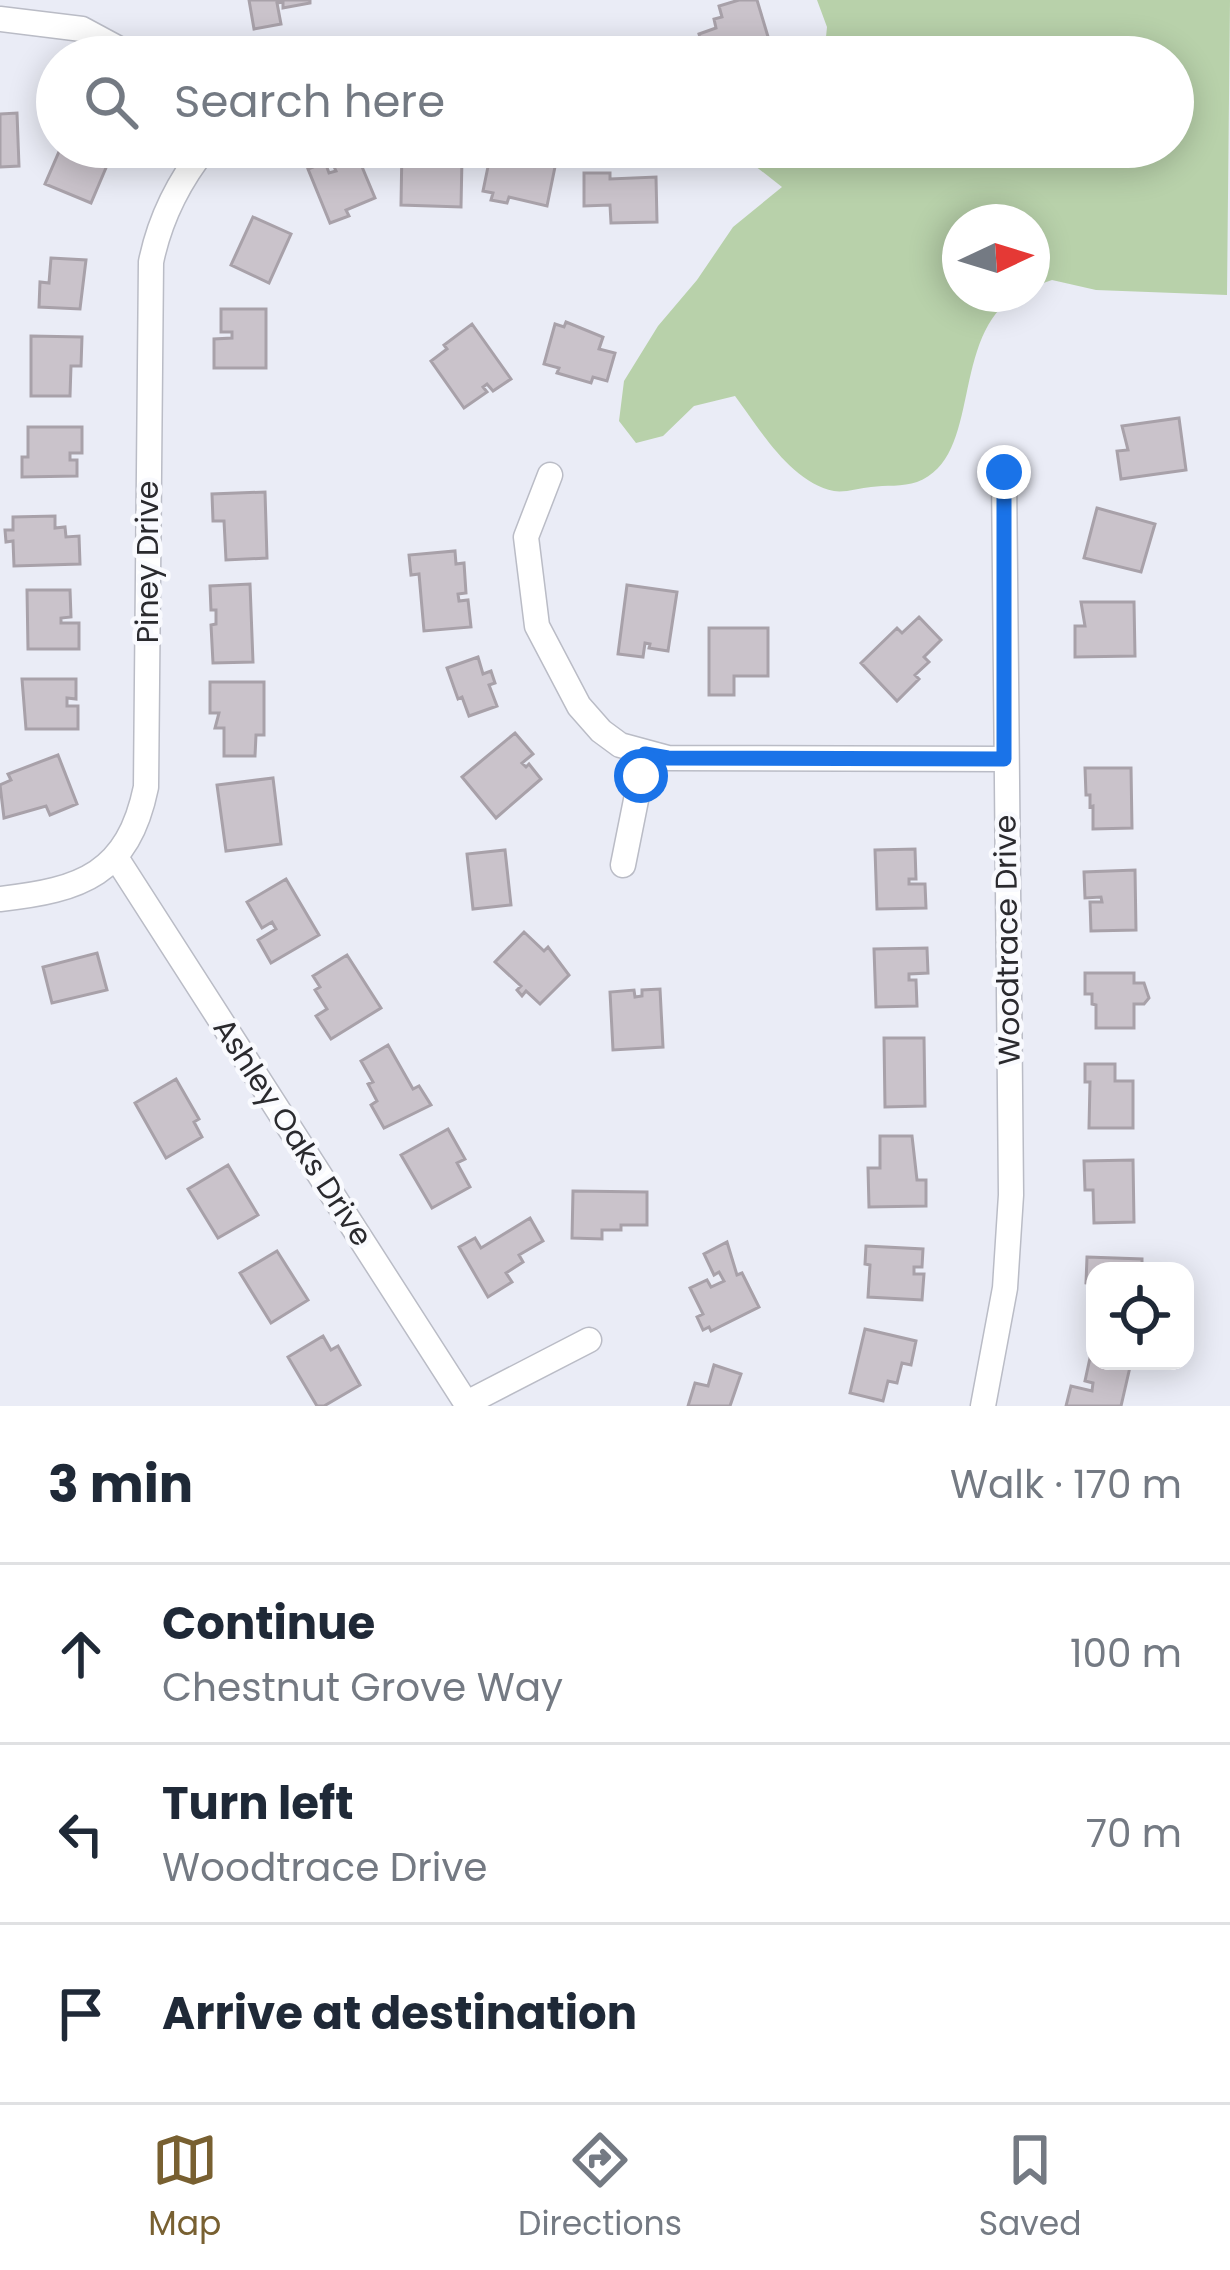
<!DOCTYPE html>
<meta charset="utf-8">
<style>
body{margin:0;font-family:Poppins,sans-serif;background:#f6f6f7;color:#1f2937}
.controls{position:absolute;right:36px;bottom:36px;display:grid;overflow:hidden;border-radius:24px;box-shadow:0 6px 30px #0003}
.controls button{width:108px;height:108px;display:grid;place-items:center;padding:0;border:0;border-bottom:3px solid #e0e1e3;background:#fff;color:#1f2937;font:60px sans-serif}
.compass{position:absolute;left:942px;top:204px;width:108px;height:108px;border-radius:50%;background:#fff;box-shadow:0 6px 30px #0003;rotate:86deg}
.stop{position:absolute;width:36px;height:36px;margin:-27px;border:9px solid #1a73e8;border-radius:50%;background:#fff}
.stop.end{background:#1a73e8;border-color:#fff;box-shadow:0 3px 12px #0008}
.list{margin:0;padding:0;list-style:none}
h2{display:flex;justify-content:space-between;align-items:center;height:156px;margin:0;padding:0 48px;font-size:51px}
h2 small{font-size:39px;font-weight:400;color:#747a83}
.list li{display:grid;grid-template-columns:78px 1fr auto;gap:36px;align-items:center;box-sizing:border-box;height:180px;padding:0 48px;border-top:3px solid #e0e1e3}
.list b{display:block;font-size:45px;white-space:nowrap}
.list p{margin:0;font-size:39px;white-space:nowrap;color:#747a83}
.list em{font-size:39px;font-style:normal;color:#747a83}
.icon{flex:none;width:66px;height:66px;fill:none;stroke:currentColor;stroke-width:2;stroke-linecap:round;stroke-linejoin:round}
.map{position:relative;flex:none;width:1230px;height:1406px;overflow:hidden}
.search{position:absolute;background:#fff;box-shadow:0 6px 30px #0003;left:36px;right:36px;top:36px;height:132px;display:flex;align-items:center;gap:30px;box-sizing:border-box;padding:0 42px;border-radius:66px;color:#747a83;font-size:45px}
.sheet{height:696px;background:#fff}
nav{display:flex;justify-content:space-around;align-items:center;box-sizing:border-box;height:168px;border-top:3px solid #e0e1e3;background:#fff;font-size:33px;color:#747a83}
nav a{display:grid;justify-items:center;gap:6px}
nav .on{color:#786031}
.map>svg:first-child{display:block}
.green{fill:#b8d1aa}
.building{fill:#cac3cb;stroke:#a8a1a9;stroke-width:3}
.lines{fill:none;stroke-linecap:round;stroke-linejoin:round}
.street-casing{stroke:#babcc6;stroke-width:27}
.street{stroke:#fff;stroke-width:24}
.route{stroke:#1a73e8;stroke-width:15}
.labels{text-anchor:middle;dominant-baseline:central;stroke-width:9;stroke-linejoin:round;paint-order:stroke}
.street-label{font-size:30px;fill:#2a2a2e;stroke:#f9fafe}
</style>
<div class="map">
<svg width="1230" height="1406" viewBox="0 0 1230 1406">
<rect width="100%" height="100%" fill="#eaecf6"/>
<path class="green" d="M817 0H1230L1227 295 1096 290 1052 280 1032 287V222H960V294H1018C948 336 984 457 917 482 903 487 885 485 871 487 860 488 844 493 834 491 790 482 759 428 735 396L694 406 663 436 636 443 619 421 624 381 658 326 697 280 733 227 782 187 731 147H1173V57H824L827 27Z"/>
<path class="building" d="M249 0H310V3L283 8V2L277 3 281 24 254 29Z
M739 0H757L769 40 706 57 699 34 716 28 714 19 722 17 719 6Z
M17 113 19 166 0 167V114Z
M61 147 114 149 91 203 45 184Z
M402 147H427V157L462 158 461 207 401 205Z
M355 150 375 198 346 210 349 216 330 223 308 169 325 162 329 173 336 171 331 160Z
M507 151 556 162 547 206 509 197 507 203 491 200 493 193 483 191 491 152 506 156Z
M584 173H610V179L656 177 657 222 611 223 610 205 584 206Z
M253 217 291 234 269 283 231 265Z
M51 258 86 260 80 309 39 307 40 282 49 283Z
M221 309H266V368H214V339L232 338V332H221Z
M566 322 603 337 599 349 615 353 607 381 593 377 591 383 557 373 559 368 544 364 555 324 564 327Z
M472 324 511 379 493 391 487 384 483 387 487 392 464 408 431 361 447 349 444 345Z
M31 336 82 337 81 366H71L70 396H31Z
M1179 418 1186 470 1121 479 1117 451 1128 450 1122 426Z
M28 427H82V453H70V460H77V476L22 477V457H28Z
M265 492 267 558 226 560 224 521H213L212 494Z
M1097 508 1155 524 1141 572 1084 558Z
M55 516V528L65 527 66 537 79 536 80 564 14 566 13 541 6 542 5 530H13V517Z
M455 551 456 564 464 563 466 593 458 594 459 601 468 600 471 627 424 631 419 574 411 575 409 555Z
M250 584 253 662 213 663 211 625 216 624V610H211L210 586Z
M627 585 677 592 668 651 649 648 650 644 645 643 643 657 618 654Z
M27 590H70L71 617 61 618V623H79V649H28Z
M1081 602H1134L1135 656 1075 657V626H1085Z
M919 617 941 640 924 657 929 662 915 675 919 679 897 701 861 663 897 628 902 633Z
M709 628H768V676H734V695H709Z
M478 657 483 674 491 671 495 683 489 685 497 706 469 716 462 697 458 699 447 668Z
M22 679H76V699L67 698V706H78V729H26Z
M210 682H264V735H256L255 756H224V728H215L219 713H210Z
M515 733 533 754 522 763 526 767 529 764 541 779 496 818 462 777Z
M58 755 77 804 50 815 46 806 4 818 0 785 11 780 8 774Z
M1085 768H1131L1132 828 1093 829V806L1090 807V795H1086Z
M273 778 281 844 226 851 217 785Z
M915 849 916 879H909V884H925L926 908 877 909 875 850Z
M505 850 511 905 473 909 467 854Z
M1135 870 1136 930 1091 931 1090 902H1102L1101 897 1085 898 1084 872Z
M286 879 319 935 271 963 258 940 276 929 272 922 262 928 247 902Z
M524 932 544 951 548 947 569 975 540 1004 526 991 522 996 517 990 521 986 495 962Z
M927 948 928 973 909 974V980H916L917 1006 876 1007 874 949Z
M97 953 107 990 52 1003 43 967Z
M347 955 381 1008 331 1039 316 1016 327 1009 315 990 320 987 313 976Z
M1085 973H1134V983H1144L1149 998 1144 1004H1134V1028H1096V1005L1092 1004V994H1085Z
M660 989 663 1047 613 1050 610 992 634 990 635 997 642 996V990Z
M884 1038H924L925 1106 885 1107Z
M388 1045 413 1089 419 1086 431 1105 384 1128 371 1105 377 1101 368 1084 373 1082 361 1061Z
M1085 1064H1115V1081H1133V1128H1089L1090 1082H1085Z
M176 1079 199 1119 194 1122 202 1137 166 1158 135 1103Z
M448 1129 465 1159 457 1163 470 1187 432 1208 401 1155Z
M880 1136H912L917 1180H926V1206L869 1207 868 1168H880Z
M1133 1160 1134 1222 1094 1223 1093 1190H1085L1084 1161Z
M228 1165 258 1215 218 1238 188 1189Z
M573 1191 647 1192V1225H621V1230H602V1239L572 1238Z
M530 1218 543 1241 519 1255 523 1262 506 1273 512 1282 488 1297 459 1247 475 1238 481 1248Z
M727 1242 737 1275 742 1273 759 1307 711 1331 709 1327 703 1330 697 1317 703 1314 690 1288 707 1280 711 1287 724 1281 719 1272 714 1275 704 1254Z
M866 1246 923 1249 922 1267H914V1274H924L922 1300 868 1297 870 1265 865 1264Z
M277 1251 308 1300 271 1323 240 1273Z
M1087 1257 1142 1259V1271H1095V1284L1086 1283Z
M865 1329 916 1341 911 1365 902 1363 897 1383 888 1381 883 1401 850 1393Z
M323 1336 331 1350 338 1346 360 1385 324 1406H317L288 1357Z
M1090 1358 1130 1367 1121 1406H1066L1071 1386 1092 1391 1093 1383 1085 1381Z
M714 1365 741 1374 730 1406H688L695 1383 708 1386Z"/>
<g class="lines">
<g class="street-casing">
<path id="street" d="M0 19 82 29 134 57
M550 475 526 537 537 626 579 706 601 731 620 745 668 758 1004 759
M117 859 468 1406
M623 865 645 755
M0 899C82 890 128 874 146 787L151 262C160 218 178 182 206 147
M467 1403 589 1340
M983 1406 1005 1288 1011 1195 1004 472"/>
</g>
<use href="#street" class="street"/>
</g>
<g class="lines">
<path class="route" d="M641 776 645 754 668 758 1004 759V472"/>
</g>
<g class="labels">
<g class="street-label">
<text transform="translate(147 562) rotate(-90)">Piney Drive</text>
<text transform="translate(1007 940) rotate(-91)">Woodtrace Drive</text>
<text transform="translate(293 1132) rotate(57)">Ashley Oaks Drive</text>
</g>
</g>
</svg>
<div class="controls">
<button><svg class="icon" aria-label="locate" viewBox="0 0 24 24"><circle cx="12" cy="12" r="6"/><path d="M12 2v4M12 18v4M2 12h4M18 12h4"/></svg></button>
</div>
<svg class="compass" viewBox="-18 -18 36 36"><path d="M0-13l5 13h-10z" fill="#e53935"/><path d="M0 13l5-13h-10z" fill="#747a83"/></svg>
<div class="stop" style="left:641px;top:776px"></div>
<div class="stop end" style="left:1004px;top:472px"></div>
<div class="search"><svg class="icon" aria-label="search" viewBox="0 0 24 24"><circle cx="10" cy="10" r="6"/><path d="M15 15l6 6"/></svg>Search here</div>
</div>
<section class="sheet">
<h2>3 min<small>Walk · 170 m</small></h2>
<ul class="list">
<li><svg class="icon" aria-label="ahead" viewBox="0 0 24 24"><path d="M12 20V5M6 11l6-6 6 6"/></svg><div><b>Continue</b><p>Chestnut Grove Way</p></div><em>100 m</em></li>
<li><svg class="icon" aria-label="left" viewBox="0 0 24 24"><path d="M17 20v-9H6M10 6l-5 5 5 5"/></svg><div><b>Turn left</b><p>Woodtrace Drive</p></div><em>70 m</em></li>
<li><svg class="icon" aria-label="arrive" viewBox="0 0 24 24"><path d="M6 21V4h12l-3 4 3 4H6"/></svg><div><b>Arrive at destination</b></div></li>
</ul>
</section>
<nav>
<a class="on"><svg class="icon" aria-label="map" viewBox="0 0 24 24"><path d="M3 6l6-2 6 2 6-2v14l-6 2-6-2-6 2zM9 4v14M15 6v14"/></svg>Map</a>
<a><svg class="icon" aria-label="directions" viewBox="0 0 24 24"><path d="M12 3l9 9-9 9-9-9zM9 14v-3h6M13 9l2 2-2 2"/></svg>Directions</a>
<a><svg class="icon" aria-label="saved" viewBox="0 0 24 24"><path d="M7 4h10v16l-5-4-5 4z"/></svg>Saved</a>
</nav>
